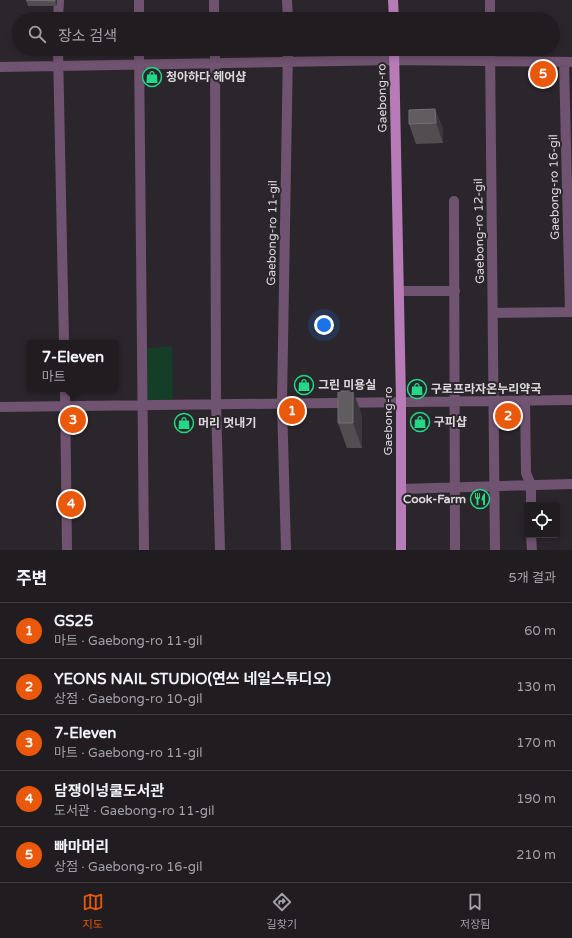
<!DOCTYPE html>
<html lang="ko">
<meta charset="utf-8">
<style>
body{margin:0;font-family:"Varela Round","Noto Sans KR",sans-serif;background:#282529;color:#f1f3f6}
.controls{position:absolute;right:12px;bottom:12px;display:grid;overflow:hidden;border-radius:4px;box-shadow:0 2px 6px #0003}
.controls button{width:36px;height:36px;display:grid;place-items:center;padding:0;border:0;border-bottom:1px solid #3d3a3e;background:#201c20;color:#f1f3f6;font:20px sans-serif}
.you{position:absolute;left:324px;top:325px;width:14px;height:14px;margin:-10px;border:3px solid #fff;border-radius:50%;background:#1a73e8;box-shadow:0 0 0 6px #1a73e833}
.badge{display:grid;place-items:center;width:26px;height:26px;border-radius:50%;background:#ea580c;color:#fff;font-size:13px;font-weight:700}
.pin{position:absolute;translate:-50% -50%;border:2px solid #fff;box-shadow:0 1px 4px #0006}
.popup{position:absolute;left:27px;top:340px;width:92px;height:52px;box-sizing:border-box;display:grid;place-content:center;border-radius:4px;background:#201c20;filter:drop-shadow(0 1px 3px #0005);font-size:13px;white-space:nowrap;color:#a2a1a5}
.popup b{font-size:15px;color:#f1f3f6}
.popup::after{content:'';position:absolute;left:50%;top:100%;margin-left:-8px;border:8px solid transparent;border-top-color:#201c20}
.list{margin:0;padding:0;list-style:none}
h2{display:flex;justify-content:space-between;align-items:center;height:52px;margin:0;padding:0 16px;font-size:17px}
h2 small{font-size:13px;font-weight:400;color:#a2a1a5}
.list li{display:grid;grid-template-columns:26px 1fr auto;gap:12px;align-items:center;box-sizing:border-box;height:56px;padding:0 16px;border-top:1px solid #3d3a3e}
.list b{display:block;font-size:15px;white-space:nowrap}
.list p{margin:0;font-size:13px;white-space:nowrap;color:#a2a1a5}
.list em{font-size:13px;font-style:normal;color:#a2a1a5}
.icon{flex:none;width:22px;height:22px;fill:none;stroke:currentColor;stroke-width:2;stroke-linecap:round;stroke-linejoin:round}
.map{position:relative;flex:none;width:572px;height:550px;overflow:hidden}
.search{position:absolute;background:#201c20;box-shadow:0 2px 6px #0003;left:12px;right:12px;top:12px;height:44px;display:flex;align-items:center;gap:10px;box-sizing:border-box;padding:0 14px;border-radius:22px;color:#a2a1a5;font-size:15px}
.sheet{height:332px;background:#201c20}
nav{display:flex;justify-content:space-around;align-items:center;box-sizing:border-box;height:56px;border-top:1px solid #3d3a3e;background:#201c20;font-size:11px;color:#a2a1a5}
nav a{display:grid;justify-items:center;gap:2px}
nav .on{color:#ea580c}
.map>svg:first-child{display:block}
.green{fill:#153e28}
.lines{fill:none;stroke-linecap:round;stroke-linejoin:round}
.minor{stroke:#705370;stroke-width:10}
.major{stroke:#b77cb8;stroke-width:10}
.wall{fill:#514d51}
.shaded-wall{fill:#3c373c}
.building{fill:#605c60;stroke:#746f74}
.labels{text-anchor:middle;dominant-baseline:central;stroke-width:4;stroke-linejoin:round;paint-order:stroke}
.poi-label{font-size:12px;font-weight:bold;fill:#dcd9dc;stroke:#2b262b;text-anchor:start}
.street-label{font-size:12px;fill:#dcd9dc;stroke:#2b262b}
</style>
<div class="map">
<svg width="572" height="550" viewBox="0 0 572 550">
<rect width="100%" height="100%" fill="#2b262b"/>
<path class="green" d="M172 347 173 404 148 401 147 348Z"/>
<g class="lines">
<path class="minor" d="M139 0V19
M214 0V19
M287 0 288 19
M58 19 59 0
M490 19V0
M58 49 64 343
M139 49 144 550
M215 49 216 403 220 550
M490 49 495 550
M564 62 570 312
M0 67 394 60 572 62
M454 201 455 550
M399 291H455
M493 313 572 312
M65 389 67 550
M525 400 526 473 531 485V505
M0 407 572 400
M401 489 572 484
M531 535 532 550
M286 550 282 403 288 49"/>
<path class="major" d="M393 0 394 19
M394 49 401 401V550"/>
</g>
<path class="wall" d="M26 0H57V6H28Z
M435 109 443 129V143L416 144 409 124Z
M362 415V448H347L338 423Z"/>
<path class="shaded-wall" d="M55 0H57V6L55 1Z
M435 109 443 129V143L436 123Z
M353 391 362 415V448L353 423Z"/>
<path class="building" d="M26 0H55V1Z
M435 109 436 123 409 124V110Z
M338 391H353V423H338Z"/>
<defs>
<g id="shop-ring" transform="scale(1)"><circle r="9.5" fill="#2b262b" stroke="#23d886" stroke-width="1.5"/><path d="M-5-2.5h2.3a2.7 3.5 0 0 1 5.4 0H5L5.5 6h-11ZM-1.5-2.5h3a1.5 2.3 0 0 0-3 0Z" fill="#23d886"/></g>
<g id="restaurant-ring" transform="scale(1)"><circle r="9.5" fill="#2b262b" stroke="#23d886" stroke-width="1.5"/><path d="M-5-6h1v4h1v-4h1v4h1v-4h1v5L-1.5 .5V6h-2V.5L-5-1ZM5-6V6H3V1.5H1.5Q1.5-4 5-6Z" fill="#23d886"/></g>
</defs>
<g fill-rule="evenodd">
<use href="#shop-ring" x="152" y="77"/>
<use href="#shop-ring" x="304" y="385"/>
<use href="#shop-ring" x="417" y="389"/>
<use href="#shop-ring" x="420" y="422"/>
<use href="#shop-ring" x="184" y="423"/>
<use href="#restaurant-ring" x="480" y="499"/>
</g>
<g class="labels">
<g class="poi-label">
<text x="166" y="77">청아하다 헤어샵</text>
<text x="318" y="385">그린 미용실</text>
<text x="431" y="389">구로프라자온누리약국</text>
<text x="434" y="422">구피샵</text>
<text x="198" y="423">머리 멋내기</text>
<text x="466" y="499" text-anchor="end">Cook-Farm</text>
</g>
<g class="street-label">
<text transform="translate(382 98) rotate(-91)">Gaebong-ro</text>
<text transform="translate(554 187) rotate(-91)">Gaebong-ro 16-gil</text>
<text transform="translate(479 231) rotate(-91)">Gaebong-ro 12-gil</text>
<text transform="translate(272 233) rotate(-89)">Gaebong-ro 11-gil</text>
<text transform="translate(388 421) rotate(-90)">Gaebong-ro</text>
</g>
</g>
</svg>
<div class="controls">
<button><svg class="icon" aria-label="locate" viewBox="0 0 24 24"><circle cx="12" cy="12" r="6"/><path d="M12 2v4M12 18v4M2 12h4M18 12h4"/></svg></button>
</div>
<div class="you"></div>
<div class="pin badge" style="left:292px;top:411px">1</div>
<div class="pin badge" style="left:508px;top:416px">2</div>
<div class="pin badge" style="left:73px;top:420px">3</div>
<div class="popup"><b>7-Eleven</b>마트</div>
<div class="pin badge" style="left:71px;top:504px">4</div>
<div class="pin badge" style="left:543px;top:74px">5</div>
<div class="search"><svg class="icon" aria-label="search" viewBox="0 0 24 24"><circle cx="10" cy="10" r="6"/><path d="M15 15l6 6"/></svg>장소 검색</div>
</div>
<section class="sheet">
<h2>주변<small>5개 결과</small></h2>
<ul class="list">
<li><span class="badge">1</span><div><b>GS25</b><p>마트 · Gaebong-ro 11-gil</p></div><em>60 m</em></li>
<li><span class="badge">2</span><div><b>YEONS NAIL STUDIO(연쓰 네일스튜디오)</b><p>상점 · Gaebong-ro 10-gil</p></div><em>130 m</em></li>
<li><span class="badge">3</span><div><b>7-Eleven</b><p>마트 · Gaebong-ro 11-gil</p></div><em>170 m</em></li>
<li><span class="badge">4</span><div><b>담쟁이넝쿨도서관</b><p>도서관 · Gaebong-ro 11-gil</p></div><em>190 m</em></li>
<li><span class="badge">5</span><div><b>빠마머리</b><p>상점 · Gaebong-ro 16-gil</p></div><em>210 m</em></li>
</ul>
</section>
<nav>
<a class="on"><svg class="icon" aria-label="map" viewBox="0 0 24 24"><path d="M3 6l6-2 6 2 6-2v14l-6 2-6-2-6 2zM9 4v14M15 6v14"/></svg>지도</a>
<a><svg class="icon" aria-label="directions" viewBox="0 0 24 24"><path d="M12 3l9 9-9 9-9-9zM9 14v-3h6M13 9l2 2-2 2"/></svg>길찾기</a>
<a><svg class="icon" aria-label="saved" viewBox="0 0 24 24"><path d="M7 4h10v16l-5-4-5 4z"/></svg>저장됨</a>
</nav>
